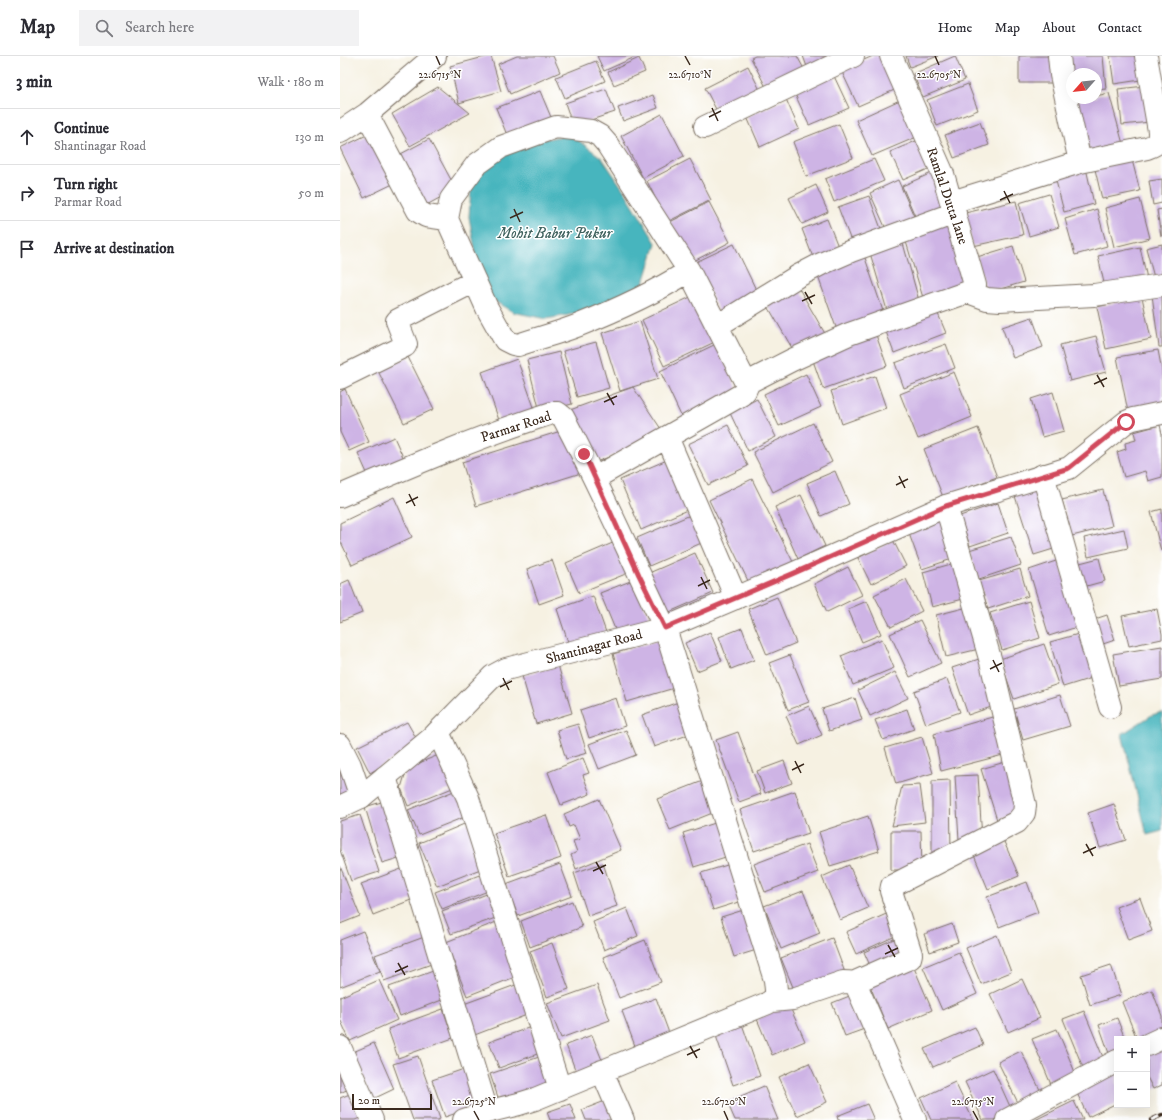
<!DOCTYPE html>
<meta charset="utf-8">
<style>
body{margin:0;font-family:"IM FELL DW Pica",serif;background:#f2f2f3;color:#2b2b33}
.controls{position:absolute;right:12px;bottom:12px;display:grid;overflow:hidden;border-radius:0px;box-shadow:0 4px 16px #0002}
.controls button{width:36px;height:36px;display:grid;place-items:center;padding:0;border:0;border-bottom:1px solid #e1e1e2;background:#fff;color:#2b2b33;font:20px sans-serif}
.compass{position:absolute;left:726px;top:12px;width:36px;height:36px;border-radius:50%;background:#fff;box-shadow:0 4px 16px #0002;rotate:243deg}
.scale{position:absolute;left:12px;bottom:10px;width:80px;box-sizing:border-box;padding-left:4px;border:2px solid #3b2a1e;border-top:0;font-size:11px;line-height:14px;white-space:nowrap;color:#3b2a1e;-webkit-text-stroke:3px #fff;paint-order:stroke}
.stop{position:absolute;width:12px;height:12px;margin:-9px;border:3px solid #d1495b;border-radius:50%;background:#fff}
.stop.end{background:#d1495b;border-color:#fff;box-shadow:0 1px 4px #0008}
.list{margin:0;padding:0;list-style:none}
h2{display:flex;justify-content:space-between;align-items:center;height:52px;margin:0;padding:0 16px;font-size:17px}
h2 small{font-size:13px;font-weight:400;color:#7c7c81}
.list li{display:grid;grid-template-columns:26px 1fr auto;gap:12px;align-items:center;box-sizing:border-box;height:56px;padding:0 16px;border-top:1px solid #e1e1e2}
.list b{display:block;font-size:15px;white-space:nowrap}
.list p{margin:0;font-size:13px;white-space:nowrap;color:#7c7c81}
.list em{font-size:13px;font-style:normal;color:#7c7c81}
.icon{flex:none;width:22px;height:22px;fill:none;stroke:currentColor;stroke-width:2;stroke-linecap:round;stroke-linejoin:round}
.map{position:relative;flex:none;width:822px;height:1064px;overflow:hidden}
header{display:flex;align-items:center;gap:24px;box-sizing:border-box;height:56px;padding:0 20px;background:#fff;border-bottom:1px solid #e1e1e2}
header strong{font-size:19px}
nav{display:flex;gap:22px;margin-inline-start:auto;font-size:14px}
.search{width:280px;height:36px;background:#f2f2f3;display:flex;align-items:center;gap:10px;box-sizing:border-box;padding:0 14px;border-radius:0px;color:#7c7c81;font-size:15px}
main{display:flex}
aside{flex:1;background:#fff}
.map>svg:first-child{display:block}
.water{fill:#46b5be;stroke:#40706e}
.building{fill:#ceb4e5}
.lines{fill:none;stroke-linecap:round;stroke-linejoin:round}
.minor-casing{stroke:#7c7063;stroke-width:24}
.tertiary-casing{stroke:#7c7063;stroke-width:24}
.minor{stroke:#fff;stroke-width:22}
.tertiary{stroke:#fff;stroke-width:22}
.rail-casing{stroke:#3b2a1e;stroke-width:4.5}
.rail{stroke:#fff;stroke-width:3;stroke-dasharray:9;stroke-linecap:butt}
.route{stroke:#d1495b;stroke-width:5}
.ticks{fill:none;stroke:#3b2a1e;stroke-width:1.5}
.labels{text-anchor:middle;dominant-baseline:central;stroke-width:3;stroke-linejoin:round;paint-order:stroke}
.street-label{font-size:14px;fill:#3b2a1e;stroke:#fff}
.water-label{font-size:15px;font-style:italic;fill:#3f625e;stroke:#fff}
.ticks-label{font-size:10px;text-anchor:middle;fill:#3b2a1e;stroke:#fff;stroke-width:3;stroke-linejoin:round;paint-order:stroke}
</style>
<header>
<strong>Map</strong>
<div class="search"><svg class="icon" aria-label="search" viewBox="0 0 24 24"><circle cx="10" cy="10" r="6"/><path d="M15 15l6 6"/></svg>Search here</div>
<nav><a>Home</a><a>Map</a><a>About</a><a>Contact</a></nav>
</header>
<main>
<aside>
<h2>3 min<small>Walk · 180 m</small></h2>
<ul class="list">
<li><svg class="icon" aria-label="ahead" viewBox="0 0 24 24"><path d="M12 20V5M6 11l6-6 6 6"/></svg><div><b>Continue</b><p>Shantinagar Road</p></div><em>130 m</em></li>
<li><svg class="icon" aria-label="right" viewBox="0 0 24 24"><path d="M7 20v-9h11M14 6l5 5-5 5"/></svg><div><b>Turn right</b><p>Parmar Road</p></div><em>50 m</em></li>
<li><svg class="icon" aria-label="arrive" viewBox="0 0 24 24"><path d="M6 21V4h12l-3 4 3 4H6"/></svg><div><b>Arrive at destination</b></div></li>
</ul>
</aside>
<div class="map">
<svg width="822" height="1064" viewBox="0 0 822 1064">
<rect width="100%" height="100%" fill="#fff"/>
<filter id="ink" filterUnits="userSpaceOnUse"><feTurbulence type="fractalNoise" baseFrequency=".025" numOctaves="2"/><feDisplacementMap in="SourceGraphic" scale="8" xChannelSelector="R" yChannelSelector="G"/><feConvolveMatrix kernelMatrix="1 2 1 2 8 2 1 2 1" color-interpolation-filters="sRGB"/></filter>
<filter id="wash" filterUnits="userSpaceOnUse"><feTurbulence type="fractalNoise" baseFrequency=".012" numOctaves="4" result="noise"/><feDisplacementMap in="SourceGraphic" scale="16" xChannelSelector="R" yChannelSelector="G"/><feGaussianBlur stdDeviation="0.9" result="paint"/><feColorMatrix in="noise" values="0 0 0 0 0 0 0 0 0 0 0 0 0 0 0 0 0 1.4 0 .05"/><feComposite in="paint" operator="in"/></filter>
<g filter="url(#wash)">
<rect width="100%" height="100%" fill="#f6f1e2"/>
<path class="water" d="M231 79 262 102 287 139 316 187 304 227 277 243 234 258 206 263 173 256 149 242 139 215 129 161 132 119 160 90Z
M822 656V775L807 779 782 678 812 659Z"/>
<g id="blocks">
<path class="building" d="M148 0H151L161 35 119 47 110 10Z
M177 0H213L220 16 170 38 158 8Z
M257 0H295V1L264 15Z
M415 0H457L464 13 427 33 411 2Z
M463 0H505L469 16Z
M533 0H545L559 32 518 50 501 14Z
M566 0H598L570 11Z
M615 0 625 24 583 41 573 18Z
M679 0H714V27H679Z
M729 0H763L766 33 756 34V18H732Z
M770 0H804L807 23 774 28Z
M299 2 305 16 274 29 268 16Z
M256 5 265 25 225 42 216 21Z
M408 10 423 40 380 61 365 32Z
M493 18 509 52 469 69 454 36Z
M628 28 638 54 597 70 587 44Z
M805 30 810 66 782 69 778 33Z
M98 31 130 57 70 90 52 58Z
M266 33 275 56 233 70 225 47Z
M200 35 213 66 169 84 156 52Z
M769 37 783 88 750 96 736 46 749 42H756V40Z
M313 39 318 52 283 65 278 52Z
M446 43 459 73 420 91 407 61Z
M562 43 579 80 532 100 516 64Z
M322 58 344 100 303 122 281 80Z
M640 66 649 89 614 102 605 79Z
M499 68 513 102 466 120 453 86Z
M35 75 59 125 24 142 0 92Z
M583 82 595 110 563 124 550 96Z
M89 83 116 133 81 152 55 101Z
M790 96 800 135 762 143 753 105Z
M350 103 371 144 327 166 307 125Z
M534 103 544 125 494 146 485 123Z
M746 112 754 148 724 156 715 121Z
M594 116 611 152 578 167 562 130Z
M822 123V147L813 149 809 125Z
M558 124 577 167 549 180 530 137Z
M476 129 488 156 462 168 449 142Z
M709 138 719 171 689 180 679 147Z
M529 140 544 181 514 193 498 151Z
M800 143 810 182 774 191 765 152Z
M676 145 683 179 633 190 625 157Z
M369 146 390 186 352 206 330 166Z
M757 153 767 190 735 199 725 163Z
M822 153V180H821L817 154Z
M487 163 501 198 476 209 462 173Z
M610 165 630 231 584 245 564 179Z
M561 180 581 252 549 261 528 190Z
M394 188 420 242 381 260 356 206Z
M822 188V223L815 225 806 192Z
M673 190 684 226 647 237 637 201Z
M800 191 808 227 766 236 758 200Z
M523 196 545 261 498 277 475 212Z
M457 229 487 281 456 299 426 247Z
M359 237 381 283 324 310 302 264Z
M822 238V291H819L812 239Z
M802 241 811 283 766 293 757 251Z
M596 253 606 277 554 297 545 273Z
M692 261 703 291 673 302 662 271Z
M300 265 318 323 280 335 262 277Z
M535 276 547 310 483 333 471 299Z
M756 280 766 316 730 325 720 289Z
M256 286 269 332 237 341 223 295Z
M376 288 399 337 343 364 320 315Z
M606 288 615 312 564 332 555 307Z
M818 294 822 315V349L788 356 777 301Z
M219 296 232 348 200 356 187 304Z
M68 301 94 353 64 367 38 315Z
M177 303 195 354 160 367 142 316Z
M614 316 632 361 578 383 560 338Z
M466 318 481 351 439 370 424 338Z
M535 320 546 352 502 368 491 335Z
M293 331 325 379 251 408 230 354Z
M5 333 29 386 9 395 0 376V336Z
M713 336 724 375 702 381 691 343Z
M417 343 436 381 408 395 390 357Z
M473 367 492 406 433 436 413 396Z
M388 369 408 410 368 429 348 388Z
M820 369 822 378V421L808 425 805 415 784 421 777 396 786 393 785 387 796 384 794 376Z
M638 372 657 421 603 441 584 393Z
M227 373 241 417 136 450 122 406Z
M54 381 67 410 31 426 18 397Z
M327 404 347 454 301 474 280 424Z
M495 415 509 448 481 460 467 427Z
M412 423 454 508 410 529 369 444Z
M700 429 720 491 694 499 674 437Z
M763 434 772 470 732 480 722 444Z
M461 439 485 490 458 503 435 451Z
M54 441 72 481 12 509 0 484V467Z
M658 447 668 477 630 490 620 460Z
M822 453V495H821L811 456Z
M355 457 366 485 309 510 297 482Z
M603 462 618 501 582 513 568 475Z
M784 473 788 492 748 501 744 482Z
M671 481 681 509 639 523 629 494Z
M553 484 566 510 531 528 518 502Z
M275 486 288 517 239 537 226 507Z
M355 497 373 537 327 557 309 517Z
M759 502 765 525 743 531 736 508Z
M212 504 224 539 199 548 187 513Z
M719 504 740 570 709 580 689 514Z
M618 506 627 542 592 551 583 516Z
M508 511 522 539 487 556 474 528Z
M680 513 688 540 648 553 639 525Z
M566 523 582 555 551 571 534 539Z
M9 524 22 557 0 566V528Z
M293 524 310 564 277 578 260 537Z
M253 540 267 579 230 592 217 553Z
M437 541 456 587 427 599 408 553Z
M527 545 541 578 522 586 508 553Z
M689 545 700 582 662 594 650 557Z
M632 550 643 592 606 601 596 559Z
M817 553 822 578V583L789 590 782 560Z
M767 559 775 584 760 589 752 564Z
M580 564 601 607 570 621 550 578Z
M402 572 414 604 391 613 379 581Z
M370 576 382 605 357 615 345 587Z
M742 577 755 621 723 631 710 586Z
M326 582 341 630 287 646 273 598Z
M542 583 554 612 513 629 501 600Z
M704 588 718 628 674 643 660 603Z
M822 590V623L779 630 773 598Z
M450 599 469 646 448 654 429 607Z
M645 601 660 648 628 659 612 612Z
M218 609 232 657 196 668 182 620Z
M555 616 568 642 530 660 518 634Z
M607 623 620 656 586 668 574 635Z
M720 639 730 670 683 684 674 653Z
M276 642 285 670 249 682 240 654Z
M515 642 522 664 489 675 482 653Z
M344 644 356 676 314 691 302 659Z
M469 650 482 679 459 689 446 660Z
M567 653 574 673 543 684 535 664Z
M659 659 667 698 601 715 594 678Z
M67 666 79 687 30 717 17 691Z
M238 668 247 697 226 703 217 674Z
M286 674 296 699 259 713 249 688Z
M398 676 421 738 399 746 376 684Z
M582 681 593 717 556 728 545 692Z
M101 698 115 731 68 750 61 732 67 712Z
M0 699 17 736 0 744Z
M243 702 249 717 243 719 250 738 221 749 208 716Z
M444 705 452 727 425 737 417 715Z
M665 706 681 756 657 764 641 713Z
M638 719 642 783 619 784 615 720Z
M368 723 380 754 330 774 317 743Z
M610 724 611 798H592V725Z
M580 729 585 766 552 770 562 730Z
M121 732 132 758 79 779 68 754Z
M455 735 469 777 414 795 400 754Z
M259 743 281 794 236 813 231 799 237 796 233 785 240 783 234 769 229 771 224 758Z
M48 744 65 800 42 807 25 751Z
M774 748 786 784 760 792 748 757Z
M20 759 39 816 11 825 0 794V765Z
M206 759 221 802 169 820 154 777Z
M528 760 539 795 490 810 479 776Z
M385 764 395 798 354 811 343 777Z
M129 766 148 810 97 830 79 787Z
M551 775H581L582 814H551Z
M661 779 679 820 648 833 631 792Z
M467 788 478 816 425 836 414 808Z
M397 806 408 843 373 854 361 817Z
M263 807 277 850 248 860 234 817Z
M220 808 232 840 178 860 166 828Z
M509 809 528 852 500 864 482 821Z
M0 810 20 860 0 868Z
M64 812 76 842 33 859 21 828Z
M142 818 148 835 102 853 95 836Z
M687 826 698 856 659 871 647 841Z
M463 835 480 877 441 893 424 850Z
M152 836 161 860 111 878 102 855Z
M800 842 812 875 788 884 776 851Z
M232 845 242 871 190 891 181 865Z
M287 852 298 880 264 894 253 866Z
M410 852 423 892 394 901 381 861Z
M553 855 562 877 516 898 506 876Z
M159 865 180 919 127 940 106 886Z
M612 868 618 886 590 896 584 878Z
M23 875 40 915 0 931V884Z
M657 879 671 916 641 928 626 892Z
M87 880 97 906 44 925 35 899Z
M561 880 569 898 532 914 524 896Z
M492 882 507 922 457 941 441 902Z
M305 884 321 926 279 942 263 901Z
M212 887 229 933 207 941 190 895Z
M619 896 637 938 602 954 583 911Z
M572 907 592 954 548 973 528 925Z
M771 909 781 939 750 949 741 919Z
M96 914 107 942 60 960 49 931Z
M682 923 700 962 668 976 650 938Z
M39 924 57 964 10 985 0 963V941Z
M181 927 192 957 132 980 121 949Z
M257 929 270 964 221 982 207 947Z
M812 934 822 960V980L807 983H797L782 946Z
M517 937 530 971 505 980 492 947Z
M316 942 332 985 298 998 282 955Z
M449 949 465 985 432 999 417 963Z
M103 953 113 982 58 1002 48 973Z
M744 955 765 1006 744 1014 723 963Z
M777 962 785 983H777V1000L771 1003 759 969Z
M402 968 420 1020 393 1029 375 977Z
M191 971 200 997 159 1012 149 986Z
M635 971 643 989 593 1011 584 993Z
M717 973 737 1021 712 1031 692 983Z
M252 979 266 1014 239 1024 226 989Z
M822 986V1029L813 1033 807 1021V993Z
M34 987 54 1033 33 1043 13 996Z
M681 995 704 1042 681 1053 658 1006Z
M78 1000 100 1063 98 1064H73L53 1008Z
M202 1000 212 1029 160 1047 150 1018Z
M0 1003 13 1031 0 1037Z
M469 1007 487 1046 457 1060 439 1021Z
M127 1012 140 1049 105 1061 92 1024Z
M653 1013 673 1057 658 1064H643L625 1026Z
M777 1016V1047L748 1061 736 1035Z
M615 1026 633 1064H591L581 1042Z
M424 1030 438 1064H395L387 1046Z
M17 1035 27 1059 15 1064H0V1042Z
M265 1045 274 1064H246L242 1054Z
M734 1045 743 1064H695Z
M230 1048 236 1064H210L207 1056Z
M527 1048 534 1064H498L497 1060Z"/>
</g>
</g>
<g filter="url(#ink)">
<use href="#blocks" fill-opacity="0" stroke="#7c7063" stroke-width="1"/>
<g class="lines">
<g class="minor-casing">
<path id="minor" d="M719 0 721 19 740 106
M27 58 78 155 86 160 107 163
M216 71 251 75 260 80 267 88 349 215C314 237 277 254 239 269 219 277 198 282 178 289L173 288 165 284 147 252 107 163 111 143 136 109 161 91Z
M365 71 513 0
M0 76 27 58 95 0
M612 146 740 106 807 92C818 88 819 87 819 75L806 0
M349 215 404 323 406 326H409L452 304 509 278 628 236 632 233 635 229 603 118 551 0
M628 236 647 243 660 244 754 239 822 229
M377 270 458 220 481 208 511 195 615 157
M0 322 65 290 66 288 57 265 58 264 135 225
M327 381 396 542
M703 419 770 651
M255 422 401 339 405 335 409 326
M0 440C70 410 140 380 212 357H218L223 361C260 430 291 502 325 572L435 924 436 934V941L428 947 195 1043 179 1048 146 1056
M98 676 128 742 220 1033
M0 689 10 709 21 741
M45 721 146 1052V1056L140 1059 124 1064
M513 927 565 904 570 902 571 898 551 835 552 830 677 766 684 757 685 749 651 606 606 450
M432 945 453 943 503 926C510 926 513 926 517 931L575 1064
M807 989 822 982
M0 991 32 1064
M262 1015 283 1064
M667 1064 777 1005"/>
</g>
<g class="tertiary-casing">
<path id="tertiary" d="M0 751 21 741 92 682 153 620 166 613 325 572 452 518 606 450 729 412 786 366 793 363 822 357"/>
</g>
<use href="#minor" class="minor"/>
<use href="#tertiary" class="tertiary"/>
<g class="rail-casing">
<path id="rail" d="M811 1064 822 1059"/>
</g>
<use href="#rail" class="rail"/>
</g>
</g>
<g class="lines" filter="url(#ink)">
<path class="route" d="M244 398 299 519 325 572 452 518 606 450 729 412 786 366"/>
</g>
<path class="ticks" d="M96 0 100 9M345 0 350 9M595 0 599 9M372 52 378 65M369 61 381 55M664 135 670 147M660 144 673 138M174 153 180 166M170 162 183 156M465 236 472 248M462 245 475 239M757 319 764 331M754 328 767 322M267 337 274 349M264 346 277 340M559 420 565 432M556 429 568 423M69 438 75 450M66 447 78 441M361 521 367 533M358 530 370 524M653 604 659 616M650 613 662 607M163 622 169 634M160 631 172 625M455 705 461 717M452 714 464 708M746 788 753 800M743 797 756 791M256 806 263 818M253 815 266 809M548 889 555 901M545 898 558 892M58 907 65 919M55 916 68 910M350 990 357 1002M347 999 360 993M134 1055 139 1064M384 1055 388 1064M633 1055 638 1064"/>
<g class="labels">
<g class="street-label">
<text transform="translate(607 140) rotate(71)">Ramlal Dutta lane</text>
<text transform="translate(176 371) rotate(-18)">Parmar Road</text>
<text transform="translate(254 591) rotate(-15)">Shantinagar Road</text>
</g>
<g class="water-label">
<text x="215" y="177">Mohit Babur Pukur</text>
</g>
</g>
<g class="ticks-label">
<text x="100" y="22">22.6715°N</text>
<text x="350" y="22">22.6710°N</text>
<text x="599" y="22">22.6705°N</text>
<text x="134" y="1049">22.6725°N</text>
<text x="384" y="1049">22.6720°N</text>
<text x="633" y="1049">22.6715°N</text>
</g>
</svg>
<div class="controls">
<button>+</button>
<button>−</button>
</div>
<svg class="compass" viewBox="-18 -18 36 36"><path d="M0-13l5 13h-10z" fill="#e53935"/><path d="M0 13l5-13h-10z" fill="#7c7c81"/></svg>
<div class="scale">20 m</div>
<div class="stop" style="left:786px;top:366px"></div>
<div class="stop end" style="left:244px;top:398px"></div>
</div>
</main>
